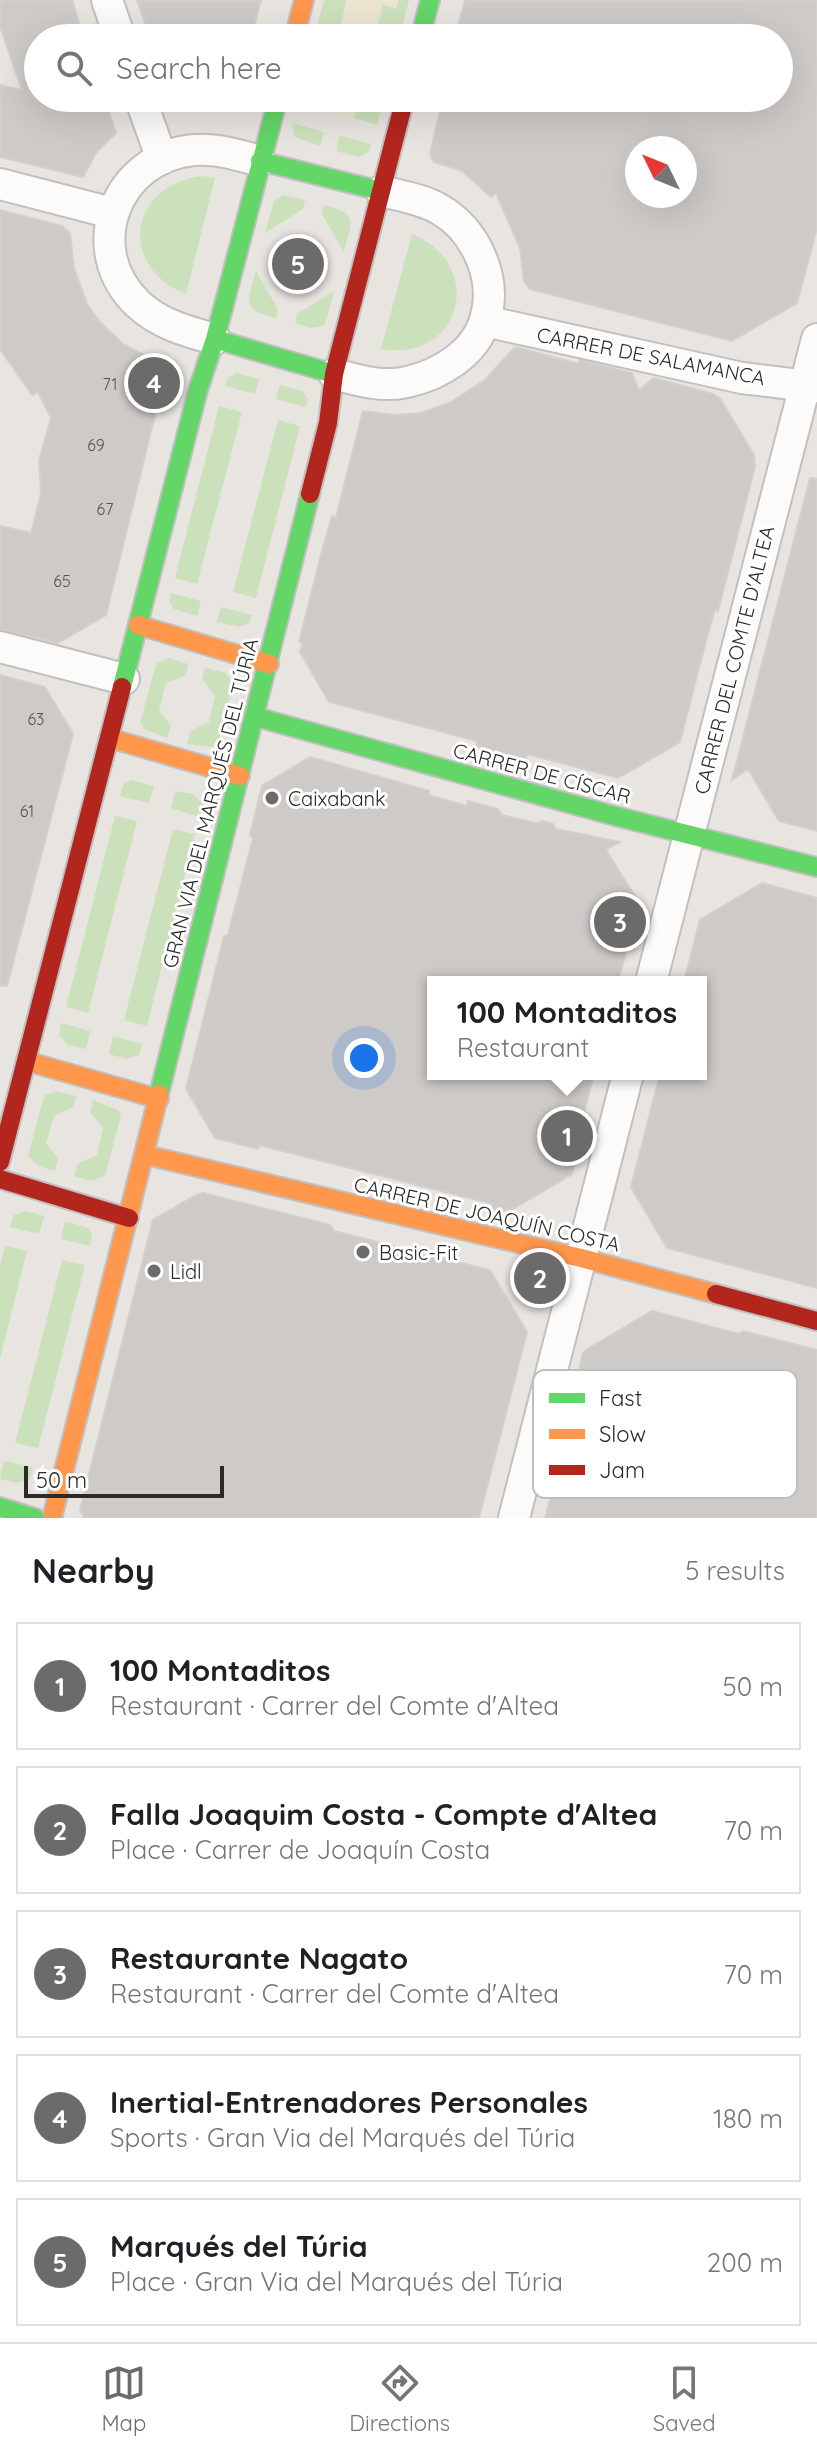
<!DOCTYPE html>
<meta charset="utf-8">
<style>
body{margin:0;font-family:Quicksand,sans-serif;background:#f2f2f2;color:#202124}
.compass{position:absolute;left:625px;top:136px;width:72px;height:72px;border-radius:50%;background:#fff;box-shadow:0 8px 32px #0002;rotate:313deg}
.scale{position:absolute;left:24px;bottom:20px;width:200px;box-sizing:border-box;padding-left:8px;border:4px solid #2a2a2a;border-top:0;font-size:22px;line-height:28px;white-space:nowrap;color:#2a2a2a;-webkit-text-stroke:6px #fff;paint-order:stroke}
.you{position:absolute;left:364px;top:1058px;width:28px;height:28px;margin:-20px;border:6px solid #fff;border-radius:50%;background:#1a73e8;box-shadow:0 0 0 12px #1a73e833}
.badge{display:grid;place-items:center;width:52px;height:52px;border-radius:50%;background:#6c6b6a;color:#fff;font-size:26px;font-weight:700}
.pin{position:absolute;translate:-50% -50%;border:4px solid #fff;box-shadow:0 2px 8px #0006}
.popup{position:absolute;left:427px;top:976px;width:280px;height:104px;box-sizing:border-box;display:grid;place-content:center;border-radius:0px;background:#fff;filter:drop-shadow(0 2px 6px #0005);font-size:26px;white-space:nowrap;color:#757577}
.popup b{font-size:30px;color:#202124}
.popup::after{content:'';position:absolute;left:50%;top:100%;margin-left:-16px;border:16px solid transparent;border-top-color:#fff}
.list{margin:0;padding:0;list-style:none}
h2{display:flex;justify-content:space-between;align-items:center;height:104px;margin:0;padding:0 32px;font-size:34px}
h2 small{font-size:26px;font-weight:400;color:#757577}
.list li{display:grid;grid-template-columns:52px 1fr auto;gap:24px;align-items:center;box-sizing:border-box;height:128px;margin:0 16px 16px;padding:0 16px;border:2px solid #e0e0e0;border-radius:0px}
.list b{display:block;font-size:30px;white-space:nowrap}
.list p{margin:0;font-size:26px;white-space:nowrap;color:#757577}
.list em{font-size:26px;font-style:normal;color:#757577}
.icon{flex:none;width:44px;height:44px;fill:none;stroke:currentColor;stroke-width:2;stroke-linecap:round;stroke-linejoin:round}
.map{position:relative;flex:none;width:817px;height:1518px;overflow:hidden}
.search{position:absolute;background:#fff;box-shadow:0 8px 32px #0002;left:24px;right:24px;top:24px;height:88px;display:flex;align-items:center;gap:20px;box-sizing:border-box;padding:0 28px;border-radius:44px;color:#757577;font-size:30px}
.sheet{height:824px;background:#fff}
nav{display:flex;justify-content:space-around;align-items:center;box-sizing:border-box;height:112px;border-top:2px solid #e0e0e0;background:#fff;font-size:22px;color:#757577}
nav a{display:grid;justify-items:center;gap:4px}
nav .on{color:#6c6b6a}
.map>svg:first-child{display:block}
.green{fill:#cbe1bb}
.sand{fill:#ebe5d0}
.water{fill:#99d1e4}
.building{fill:#cdcac7;stroke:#d3d0cc;stroke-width:2;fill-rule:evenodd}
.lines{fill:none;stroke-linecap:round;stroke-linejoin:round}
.street-casing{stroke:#c1c0c0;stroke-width:34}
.fast-casing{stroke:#c1c0c0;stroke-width:22}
.slow-casing{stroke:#c1c0c0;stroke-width:22}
.jam-casing{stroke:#c1c0c0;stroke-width:22}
.street{stroke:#fcfbfa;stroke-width:30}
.fast{stroke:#63d668;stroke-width:18}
.slow{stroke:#ff974d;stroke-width:18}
.jam{stroke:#b3261e;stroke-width:18}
.poi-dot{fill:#6c6b6a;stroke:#fff;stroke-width:3}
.labels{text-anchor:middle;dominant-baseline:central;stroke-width:6;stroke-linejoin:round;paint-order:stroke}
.number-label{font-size:16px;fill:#545453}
.street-label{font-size:20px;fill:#2a2a2a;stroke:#fff}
.poi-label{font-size:20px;fill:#2a2a2a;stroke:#fff;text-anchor:start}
.key{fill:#fff;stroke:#bfbfbf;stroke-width:2}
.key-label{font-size:22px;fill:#2a2a2a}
</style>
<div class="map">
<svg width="817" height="1518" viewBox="0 0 817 1518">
<rect width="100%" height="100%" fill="#e8e4e0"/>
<path class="green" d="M324 0H347L337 38H314Z
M398 0H409L399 38H374L383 4 396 8Z
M359 98H384L377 125 354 118Z
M292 123 324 132 320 146 295 137Z
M340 136 371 144 370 151 359 157 336 151Z
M202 176 215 178 186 294C117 267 129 185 202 176Z
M283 195 305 200 303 209 265 233 274 201Z
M324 205C360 213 351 222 344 252L322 214Z
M412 234C488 266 460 363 381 349Z
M256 271 278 309 276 318C240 310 248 301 256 271Z
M334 291 326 322 323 326 310 328 295 323 297 314Z
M237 373 259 379 255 394 225 386 228 378Z
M280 385 302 391 308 399 306 407 276 399Z
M219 406 242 412 197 584 175 578Z
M278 420 300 426 256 598 233 592Z
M171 593 201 601 197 616 174 609 169 601Z
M221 607 252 615 249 623 240 627 217 622Z
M168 658 188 664 186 675 166 683 159 710 171 726 167 738 144 729 140 723 156 664Z
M205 668 226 673 233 684 218 744 211 747 187 744 190 731 209 722 215 696 202 679Z
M131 780 154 786 149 803 120 796 124 784Z
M175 791 193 794 203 804 200 817 171 808Z
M115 816 137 821 88 1013 66 1007Z
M173 829 195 834 147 1026 124 1020Z
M61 1023 90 1031 86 1049 68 1045 59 1035Z
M113 1036 142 1044 139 1055 126 1059 109 1054Z
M56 1091 76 1096 73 1107 54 1116 46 1143 58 1158 55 1171 38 1166 28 1156 44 1096Z
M93 1100 118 1110 121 1116 105 1176 91 1181 74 1176 77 1164 97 1155 103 1128 90 1112Z
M26 1211 44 1216 39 1234 10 1227 14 1215Z
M65 1221 88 1228 92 1234 90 1246 61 1239Z
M5 1246 27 1251 0 1359V1265Z
M62 1260 85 1265 38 1448 15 1443Z
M4 1461 33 1467 30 1479 17 1483 0 1479Z"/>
<path class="sand" d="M347 0H398L396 8 383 5 374 38H337Z
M322 98H359L354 118 319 109Z"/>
<path class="water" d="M293 238 315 242 316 252 324 258 319 280 309 281 303 290 283 285 281 274 272 269 277 247 287 245Z"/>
<path class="building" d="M0 0H72L84 38H38V98H104L116 133 96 153 83 177 0 157V85L22 90 0 26Z
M137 0H261L251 38H150Z
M465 0H817V228L797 303 732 341 530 289 524 281 520 248 496 193 491 197 462 171 434 162 430 154 443 98H779V38H455ZM637 148H685V196H637Z
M0 210 62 226 70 233 74 268 87 304 99 321 123 344 161 364 166 370 106 615 58 643 0 629V526L31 533 41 494 39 460 51 418 38 392 32 395 0 349Z
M515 347 579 364 580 360 632 373 639 390 654 378 713 394 721 400 754 455 755 467 718 611 715 610 708 633 680 742 618 778 527 754 526 759 476 746 477 741 329 702 300 652 303 643 299 642 323 547 332 516 336 517 363 411 396 415 421 413 451 402 485 380Z
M810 478 817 479V831L779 821 748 769 732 780Z
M0 675 45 687 73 734 7 986 0 985Z
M310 757 429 791 428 795 467 806 468 801 498 809 502 815 536 823 543 821 553 824 556 829 620 842 606 850 639 903 618 982H433V1074H594L572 1157 576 1158 572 1174 511 1210 491 1211 493 1204 259 1145 258 1149 215 1138 186 1089 224 936 228 935 253 838 250 835 262 786Z
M762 883 817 898V1288L667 1248 631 1187 660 1074H701V982H684L700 920Z
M203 1193 330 1225 334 1231 490 1270 527 1332 479 1518H84L80 1510 153 1220 196 1195Z
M652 1311 739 1334 743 1331 817 1350V1518H545L551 1497 547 1495 583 1353 589 1348Z"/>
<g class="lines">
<g class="street-casing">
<path id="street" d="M107 0 120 38
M140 98 162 159
M0 184 112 213
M485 321 742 378 817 387
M215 339C188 332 159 324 138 304 80 249 116 157 194 150 216 148 239 155 260 161
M334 374C357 380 382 388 407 382 439 375 475 354 485 320 498 279 476 230 439 209 422 199 400 196 381 191
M0 647 124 679
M651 982 817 339
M514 1518 628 1074"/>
</g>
<g class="fast-casing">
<path id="fast" d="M420 38 430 0
M260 161 381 191
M215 339 334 374
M122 687 198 390 215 339 278 98
M256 717 615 816 817 867
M159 1094 310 494
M0 1507 35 1518"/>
</g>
<g class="slow-casing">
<path id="slow" d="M294 38 304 0
M138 625 269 664
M109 738 240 776
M26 1061 159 1099
M146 1155 581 1258 716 1294
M52 1518 159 1094"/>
</g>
<g class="jam-casing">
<path id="jam" d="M310 494 328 423 334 374 405 98
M0 1162 122 687
M0 1179 129 1218
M716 1294 817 1321"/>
</g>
<use href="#street" class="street"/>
<use href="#fast" class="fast"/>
<use href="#slow" class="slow"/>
<use href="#jam" class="jam"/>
</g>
<g class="poi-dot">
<circle cx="272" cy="798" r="8"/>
<circle cx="363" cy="1252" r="8"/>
<circle cx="154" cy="1271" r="8"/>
</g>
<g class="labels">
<g class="number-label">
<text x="110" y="384">71</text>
<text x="96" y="445">69</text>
<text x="105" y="509">67</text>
<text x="62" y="581">65</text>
<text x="36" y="719">63</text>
<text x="27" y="811">61</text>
</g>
<g class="street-label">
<text transform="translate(651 356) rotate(11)">CARRER DE SALAMANCA</text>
<text transform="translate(734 660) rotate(-76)">CARRER DEL COMTE D'ALTEA</text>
<text transform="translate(542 773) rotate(15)">CARRER DE CÍSCAR</text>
<text transform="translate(210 803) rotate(-76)">GRAN VIA DEL MARQUÉS DEL TÚRIA</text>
<text transform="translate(487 1214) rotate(13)">CARRER DE JOAQUÍN COSTA</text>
</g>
<g class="poi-label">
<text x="288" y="798">Caixabank</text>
<text x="379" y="1252">Basic-Fit</text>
<text x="170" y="1271">Lidl</text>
</g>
</g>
<rect x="533" y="1370" width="264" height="128" rx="12" class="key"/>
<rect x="549" y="1393" width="36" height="10" fill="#63d668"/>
<rect x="549" y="1429" width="36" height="10" fill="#ff974d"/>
<rect x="549" y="1465" width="36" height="10" fill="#b3261e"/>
<g class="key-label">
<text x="599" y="1406">Fast</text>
<text x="599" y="1442">Slow</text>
<text x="599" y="1478">Jam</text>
</g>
</svg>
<svg class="compass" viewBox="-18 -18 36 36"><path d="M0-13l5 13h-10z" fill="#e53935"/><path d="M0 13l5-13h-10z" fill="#757577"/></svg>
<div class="scale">50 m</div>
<div class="you"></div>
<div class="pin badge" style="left:567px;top:1136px">1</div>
<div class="popup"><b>100 Montaditos</b>Restaurant</div>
<div class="pin badge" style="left:540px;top:1278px">2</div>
<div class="pin badge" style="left:620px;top:922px">3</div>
<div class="pin badge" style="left:154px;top:383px">4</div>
<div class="pin badge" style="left:298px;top:264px">5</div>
<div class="search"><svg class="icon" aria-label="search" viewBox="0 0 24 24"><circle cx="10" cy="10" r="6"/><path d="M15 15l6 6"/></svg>Search here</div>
</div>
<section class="sheet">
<h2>Nearby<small>5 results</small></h2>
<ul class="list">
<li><span class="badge">1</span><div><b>100 Montaditos</b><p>Restaurant · Carrer del Comte d'Altea</p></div><em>50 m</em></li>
<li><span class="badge">2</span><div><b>Falla Joaquim Costa - Compte d'Altea</b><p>Place · Carrer de Joaquín Costa</p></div><em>70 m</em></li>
<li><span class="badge">3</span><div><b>Restaurante Nagato</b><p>Restaurant · Carrer del Comte d'Altea</p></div><em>70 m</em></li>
<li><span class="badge">4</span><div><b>Inertial-Entrenadores Personales</b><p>Sports · Gran Via del Marqués del Túria</p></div><em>180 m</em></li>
<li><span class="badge">5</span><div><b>Marqués del Túria</b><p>Place · Gran Via del Marqués del Túria</p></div><em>200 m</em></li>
</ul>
</section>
<nav>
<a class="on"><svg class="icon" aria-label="map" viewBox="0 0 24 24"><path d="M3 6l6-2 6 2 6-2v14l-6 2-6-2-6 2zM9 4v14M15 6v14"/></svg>Map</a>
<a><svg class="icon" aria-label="directions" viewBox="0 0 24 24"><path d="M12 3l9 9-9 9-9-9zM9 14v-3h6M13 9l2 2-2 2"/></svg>Directions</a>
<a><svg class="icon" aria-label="saved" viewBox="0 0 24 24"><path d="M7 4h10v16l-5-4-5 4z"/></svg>Saved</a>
</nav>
